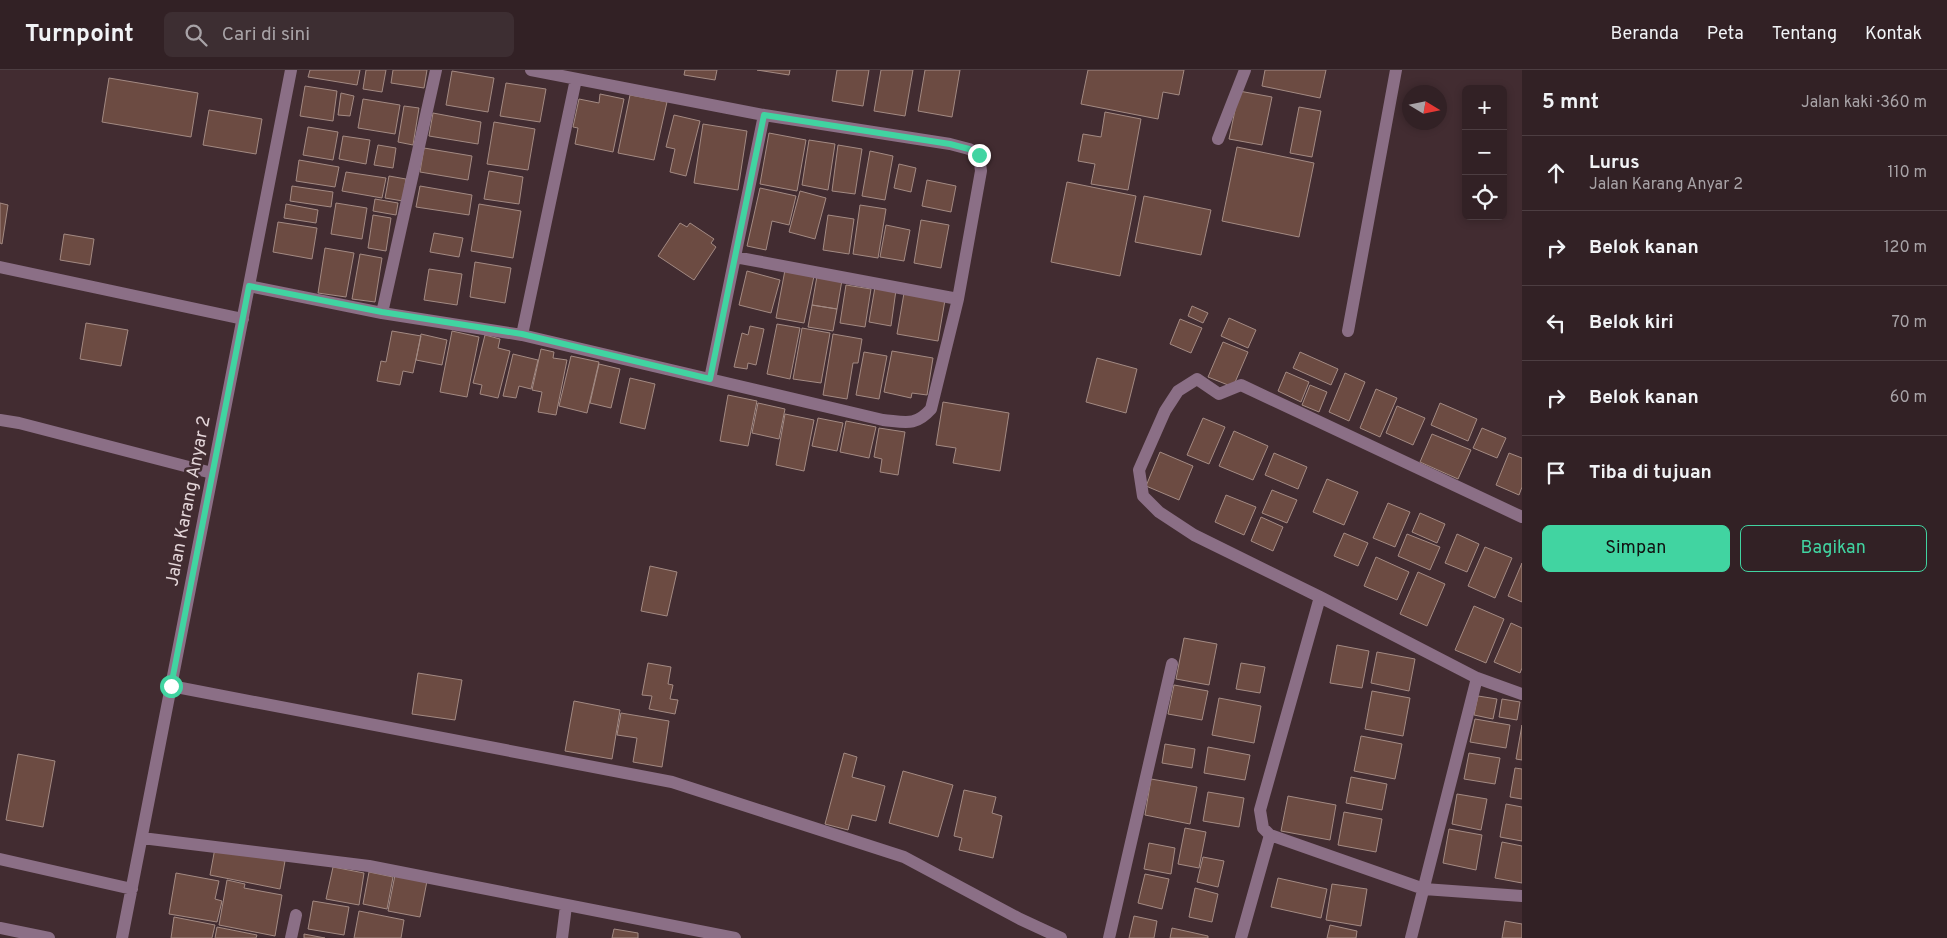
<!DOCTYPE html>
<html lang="id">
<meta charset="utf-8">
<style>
body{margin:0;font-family:Overpass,sans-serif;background:#3d2e32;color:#f1f3f6}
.controls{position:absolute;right:15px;top:15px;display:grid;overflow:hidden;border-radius:8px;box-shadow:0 2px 8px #0003}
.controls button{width:45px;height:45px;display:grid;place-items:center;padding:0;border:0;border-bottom:1px solid #4d3e42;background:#322125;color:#f1f3f6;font:25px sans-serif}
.compass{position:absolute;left:1402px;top:15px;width:45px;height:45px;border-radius:50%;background:#322125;box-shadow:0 2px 8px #0003;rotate:100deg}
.stop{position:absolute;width:15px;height:15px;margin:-11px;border:4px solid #41d4a1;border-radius:50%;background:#fff}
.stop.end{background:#41d4a1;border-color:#fff;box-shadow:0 1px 5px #0008}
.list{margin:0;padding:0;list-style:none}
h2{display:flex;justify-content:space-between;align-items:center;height:65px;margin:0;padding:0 20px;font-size:21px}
h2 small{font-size:16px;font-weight:400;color:#a8a3a7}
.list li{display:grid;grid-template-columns:32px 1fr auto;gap:15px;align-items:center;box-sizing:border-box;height:75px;padding:0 20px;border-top:1px solid #4d3e42}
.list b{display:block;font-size:19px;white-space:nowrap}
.list p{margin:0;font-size:16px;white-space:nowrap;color:#a8a3a7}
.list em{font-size:16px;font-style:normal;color:#a8a3a7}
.actions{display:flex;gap:10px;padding:15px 20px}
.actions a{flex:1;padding:11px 0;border:1px solid #41d4a1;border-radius:8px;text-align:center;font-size:18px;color:#41d4a1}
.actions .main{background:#41d4a1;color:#111}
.icon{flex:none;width:28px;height:28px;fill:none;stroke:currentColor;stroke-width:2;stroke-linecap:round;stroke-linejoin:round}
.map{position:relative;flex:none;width:1522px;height:868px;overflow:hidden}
header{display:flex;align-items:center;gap:30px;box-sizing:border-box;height:70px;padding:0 25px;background:#322125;border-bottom:1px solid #4d3e42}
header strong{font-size:24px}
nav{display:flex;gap:28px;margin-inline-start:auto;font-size:18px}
.search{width:350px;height:45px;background:#3d2e32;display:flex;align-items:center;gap:12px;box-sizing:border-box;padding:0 18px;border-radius:8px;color:#a8a3a7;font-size:19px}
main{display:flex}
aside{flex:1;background:#322125}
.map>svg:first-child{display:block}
.building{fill:#6c4b42;stroke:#a38a83}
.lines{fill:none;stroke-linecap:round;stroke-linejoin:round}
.minor{stroke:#8b6f86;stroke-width:12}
.route{stroke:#41d4a1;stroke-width:6}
.labels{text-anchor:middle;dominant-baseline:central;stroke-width:5;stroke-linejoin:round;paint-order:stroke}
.street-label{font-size:18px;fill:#e4d6d9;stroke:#422c31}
</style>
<header>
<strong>Turnpoint</strong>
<div class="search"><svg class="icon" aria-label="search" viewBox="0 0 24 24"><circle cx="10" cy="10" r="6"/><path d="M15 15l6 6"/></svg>Cari di sini</div>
<nav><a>Beranda</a><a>Peta</a><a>Tentang</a><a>Kontak</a></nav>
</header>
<main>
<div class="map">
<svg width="1522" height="868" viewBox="0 0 1522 868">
<rect width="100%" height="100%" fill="#422c31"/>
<path class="building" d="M310 0H360L357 15 308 7Z
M366 0H386L382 22 363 19Z
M393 0H427L424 18 391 13Z
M685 0H717L715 10 684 5Z
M757 0H790L789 5Z
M837 0H869L863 36 832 31Z
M881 0H913L905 46 874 41Z
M925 0H960L952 47 918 41Z
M1088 0H1184L1179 25 1163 22 1158 49 1081 34Z
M1265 0H1326L1320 28 1262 16Z
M452 1 494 8 488 42 446 35Z
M109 8 198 23 191 67 102 52Z
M506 13 546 19 540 52 500 46Z
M305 16 337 21 333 51 300 46Z
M1239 21 1272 27 1262 75 1229 69Z
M341 23 354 26 350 46 338 45Z
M600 24 624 29 613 82 575 74 578 58 573 57 579 29 599 33Z
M630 25 667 32 654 90 618 83Z
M363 29 400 35 395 64 358 58Z
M404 36 419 38 413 75 398 72Z
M1299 37 1321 41 1312 87 1290 83Z
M209 40 262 49 256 84 203 75Z
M1105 42 1141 49 1128 120 1091 114 1095 94 1078 91 1083 64 1101 67Z
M433 43 481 52 478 74 429 66Z
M674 45 700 51 686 106 670 102 675 79 666 77Z
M494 52 535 59 528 100 487 94Z
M703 54 747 61 738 120 694 113Z
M308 57 338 62 333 90 303 85Z
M769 63 806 70 797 121 760 114Z
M343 66 370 70 366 94 339 89Z
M809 70 835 74 828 120 802 115Z
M378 75 396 78 393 98 374 95Z
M838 75 862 79 855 124 832 121Z
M1237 77 1314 93 1299 167 1222 151Z
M424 78 472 86 468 110 420 102Z
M870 81 893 86 885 130 862 126Z
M299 90 339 97 335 117 296 111Z
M899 94 916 98 911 122 894 118Z
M489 101 523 107 519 134 484 129Z
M346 102 386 108 382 128 342 121Z
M389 106 406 109 403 131 385 128Z
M927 110 956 116 951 142 922 136Z
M1067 112 1136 126 1120 206 1051 192Z
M292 116 333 122 331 137 290 131Z
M420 116 472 125 469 145 416 137Z
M760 118 796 126 789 155 772 151 766 180 747 176Z
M800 121 826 128 815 169 789 162Z
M1144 126 1211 140 1201 185 1135 172Z
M375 129 398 133 396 145 373 141Z
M0 133 8 135 2 174 0 173Z
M336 133 367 138 362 169 331 164Z
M286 134 318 140 316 153 284 148Z
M479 134 521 141 513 188 471 181Z
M860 135 886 139 878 188 853 184Z
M373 145 391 148 386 181 368 178Z
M828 145 854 149 849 184 823 180Z
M921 150 949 155 941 198 914 193Z
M278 152 317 158 312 189 273 182Z
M680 153 687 157 690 153 714 169 711 173 716 177 694 210 658 186Z
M886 155 910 160 904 191 880 187Z
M434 163 463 168 459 187 430 182Z
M64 164 94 169 90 195 60 190Z
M325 178 354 183 346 227 318 223Z
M360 184 382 188 375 232 352 229Z
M475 192 511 198 505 233 470 227Z
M429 199 462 204 457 235 424 230Z
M785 200 814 206 804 253 776 248Z
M747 201 780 210 771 243 739 235Z
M817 206 842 210 837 239 812 235Z
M846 215 871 219 865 257 840 253Z
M875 217 896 220 891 256 869 252Z
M904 223 945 230 938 271 897 264Z
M812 235 837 239 833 261 808 257Z
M1192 236 1208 243 1203 253 1188 246Z
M1229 248 1256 260 1248 278 1221 266Z
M1180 249 1202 258 1191 283 1170 274Z
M86 253 128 260 121 296 80 289Z
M777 254 800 258 790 309 767 304Z
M750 256 764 259 756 295 748 293 747 299 734 297 742 263 748 265Z
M802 258 830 263 821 313 793 309Z
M392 261 421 266 413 303 403 301 400 315 377 311 381 291 386 292Z
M452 261 479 267 467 327 440 322Z
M421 264 447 270 442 295 416 290Z
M833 264 862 269 858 293H853L847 329 823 325Z
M485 265 500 269 498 278 510 281 498 328 480 324 482 315 473 313Z
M1223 272 1248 282 1233 317 1208 307Z
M541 279 554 282 553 288 567 290 556 345 538 342 542 322 532 320Z
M892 281 933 288 927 325 912 323 911 328 884 322Z
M864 282 887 286 879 329 856 325Z
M1300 282 1338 299 1331 315 1293 298Z
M513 284 538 290 531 319 519 316 516 328 503 326Z
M571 286 599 292 587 343 559 336Z
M1097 288 1137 299 1126 343 1086 332Z
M599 294 620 299 611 338 590 333Z
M1286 302 1309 312 1301 332 1278 321Z
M1345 303 1365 312 1349 351 1329 342Z
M630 308 655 314 645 359 620 353Z
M1310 315 1327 322 1319 342 1302 335Z
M1376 319 1397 328 1380 367 1360 358Z
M728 325 757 331 748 376 720 371Z
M943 332 1009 343 1000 401 953 393 956 378 936 375Z
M758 333 785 339 779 369 752 363Z
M1440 333 1477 349 1468 371 1431 355Z
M1397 336 1425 348 1413 375 1386 363Z
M785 344 814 350 804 401 776 395Z
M818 348 843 353 837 381 812 376Z
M1203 348 1225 357 1209 394 1187 385Z
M846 351 876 357 869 388 840 382Z
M879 358 905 362 898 405 880 402 882 389 874 387Z
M1482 358 1506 368 1497 388 1473 378Z
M1234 361 1268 376 1253 410 1219 396Z
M1432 364 1471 380 1458 409 1420 392Z
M1160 382 1193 396 1179 430 1146 416Z
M1274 383 1307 397 1298 419 1265 405Z
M1509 383 1522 388V417L1519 425 1496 415Z
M1327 409 1358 422 1344 455 1313 442Z
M1272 420 1297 430 1287 453 1262 443Z
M1226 425 1256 437 1244 465 1215 452Z
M1388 433 1410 442 1395 477 1373 468Z
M1420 443 1445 454 1437 473 1412 462Z
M1261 447 1283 457 1273 481 1251 471Z
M1344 463 1368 473 1358 496 1334 486Z
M1407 464 1440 477 1430 500 1398 486Z
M1457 464 1479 474 1467 502 1445 493Z
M1485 477 1512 488 1495 528 1468 516Z
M1376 487 1409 502 1397 530 1364 516Z
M1522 493V532L1508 526Z
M650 496 677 502 667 546 641 541Z
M1418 502 1445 514 1427 556 1400 544Z
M1474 536 1504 549 1486 593 1455 580Z
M1511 553 1522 558V598L1520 603 1494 592Z
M1184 568 1217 574 1209 615 1176 609Z
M1337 575 1369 581 1362 618 1330 613Z
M1377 582 1415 589 1409 621 1371 613Z
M648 593 671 597 668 614 673 615 670 629 678 630 675 644 649 639 652 626 642 625Z
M1241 593 1265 597 1260 623 1236 619Z
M418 603 462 610 455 650 412 644Z
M1174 615 1208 621 1202 650 1168 644Z
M1372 621 1410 628 1403 666 1365 659Z
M1478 626 1497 629 1493 649 1474 645Z
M1219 628 1261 636 1254 673 1212 665Z
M1502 629 1520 632 1517 650 1499 647Z
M574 631 620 640 612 689 565 681Z
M621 643 669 651 662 697 633 692 637 668 617 665Z
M1475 649 1510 655 1506 678 1470 672Z
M1522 655V690L1516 689Z
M1361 666 1402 674 1395 709 1354 701Z
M1165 674 1195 679 1192 698 1162 693Z
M1208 677 1250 685 1245 710 1204 703Z
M844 683 857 687 852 707 885 716 876 751 852 745 848 760 825 754Z
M1469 683 1500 688 1495 714 1464 709Z
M18 684 55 691 43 757 6 750Z
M1515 698 1522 699V729L1510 727Z
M903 701 953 715 938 767 889 753Z
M1351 707 1387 714 1382 740 1346 733Z
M1151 709 1197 717 1190 754 1145 745Z
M964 720 996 727 992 743 1002 746 993 788 959 780 962 768 954 766Z
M1208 722 1244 728 1239 757 1203 751Z
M1457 724 1487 729 1481 760 1452 754Z
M1288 726 1336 735 1330 770 1281 761Z
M1506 734 1522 737V771L1500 767Z
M1344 742 1382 749 1376 782 1338 775Z
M1185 758 1206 762 1199 798 1178 794Z
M1449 759 1482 765 1476 800 1443 793Z
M1502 772 1522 776V813L1495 808Z
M1149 773 1175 778 1171 804 1144 799Z
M215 778 285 791 280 819 210 805Z
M1203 787 1224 791 1218 817 1197 812Z
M333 797 364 803 359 835 326 829Z
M369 802 393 807 387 839 363 834Z
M176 803 219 811 215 829 222 831 217 852 169 844Z
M1145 804 1169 809 1162 839 1138 833Z
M395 805 427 811 420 847 388 841Z
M1278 808 1327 819 1321 848 1271 837Z
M227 810 245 814 244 818 282 825 275 866 219 855Z
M1332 814 1367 819 1361 856 1326 850Z
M1195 818 1218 824 1212 852 1189 847Z
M313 831 349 837 344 865 308 859Z
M359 841 404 850 401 868H354Z
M1134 846 1157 851 1154 868H1129Z
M174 847 215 855 212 868H171Z
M1505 851 1522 854V868H1502Z
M1330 855 1357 861 1356 868H1327Z
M217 857 257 865 256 868H215Z
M1172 858 1208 866V868H1170Z
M614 859 638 863V868H612Z
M304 864 325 868H304Z"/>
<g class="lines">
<path class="minor" d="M1218 69 1245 0
M735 187 958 229
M0 197 243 249
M249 216 382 243 522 265 883 350C905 352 915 357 931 339L958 229 981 101 979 85 969 79 950 74 764 45 531 0
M382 243 436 0
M1348 261 1396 0
M522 265 576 9
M710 309 764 45
M0 350 19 353 212 403
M1522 447 1241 315 1219 324 1197 309 1178 321 1165 341 1139 400 1143 426 1159 442 1194 465 1320 527 1477 608 1522 624
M1320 527 1260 740 1263 758 1270 765 1424 819 1522 826
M171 616 672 712 904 787 1020 849 1061 868
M142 768 369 796 735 868
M0 789 132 819
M0 858 49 868
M122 868 291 0
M291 868 296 845
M562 868 566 836
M1109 868 1172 594
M1241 868 1270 765
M1411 868 1477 608"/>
</g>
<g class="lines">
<path class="route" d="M171 616 249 216 382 242 522 264 710 309 764 45 950 74 969 79 979 85"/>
</g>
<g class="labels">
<g class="street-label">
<text transform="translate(189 431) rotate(-79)">Jalan Karang Anyar 2</text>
</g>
</g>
</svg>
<div class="controls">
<button>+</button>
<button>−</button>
<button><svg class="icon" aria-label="locate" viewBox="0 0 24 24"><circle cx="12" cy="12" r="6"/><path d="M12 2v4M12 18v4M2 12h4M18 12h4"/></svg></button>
</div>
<svg class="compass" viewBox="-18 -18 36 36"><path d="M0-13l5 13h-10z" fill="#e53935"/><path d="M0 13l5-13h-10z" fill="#a8a3a7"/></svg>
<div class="stop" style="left:171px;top:616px"></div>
<div class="stop end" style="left:979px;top:85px"></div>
</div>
<aside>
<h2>5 mnt<small>Jalan kaki · 360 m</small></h2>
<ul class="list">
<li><svg class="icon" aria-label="ahead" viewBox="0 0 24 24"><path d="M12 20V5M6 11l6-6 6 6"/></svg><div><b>Lurus</b><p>Jalan Karang Anyar 2</p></div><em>110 m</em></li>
<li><svg class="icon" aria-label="right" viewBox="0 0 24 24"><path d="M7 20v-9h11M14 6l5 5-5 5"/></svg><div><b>Belok kanan</b></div><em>120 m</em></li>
<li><svg class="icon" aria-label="left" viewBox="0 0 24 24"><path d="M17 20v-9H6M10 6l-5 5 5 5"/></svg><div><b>Belok kiri</b></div><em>70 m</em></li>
<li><svg class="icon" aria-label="right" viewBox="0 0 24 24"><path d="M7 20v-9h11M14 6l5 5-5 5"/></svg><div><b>Belok kanan</b></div><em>60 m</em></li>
<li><svg class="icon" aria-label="arrive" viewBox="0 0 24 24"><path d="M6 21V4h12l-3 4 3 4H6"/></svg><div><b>Tiba di tujuan</b></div></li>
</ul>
<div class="actions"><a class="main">Simpan</a><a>Bagikan</a></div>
</aside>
</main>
